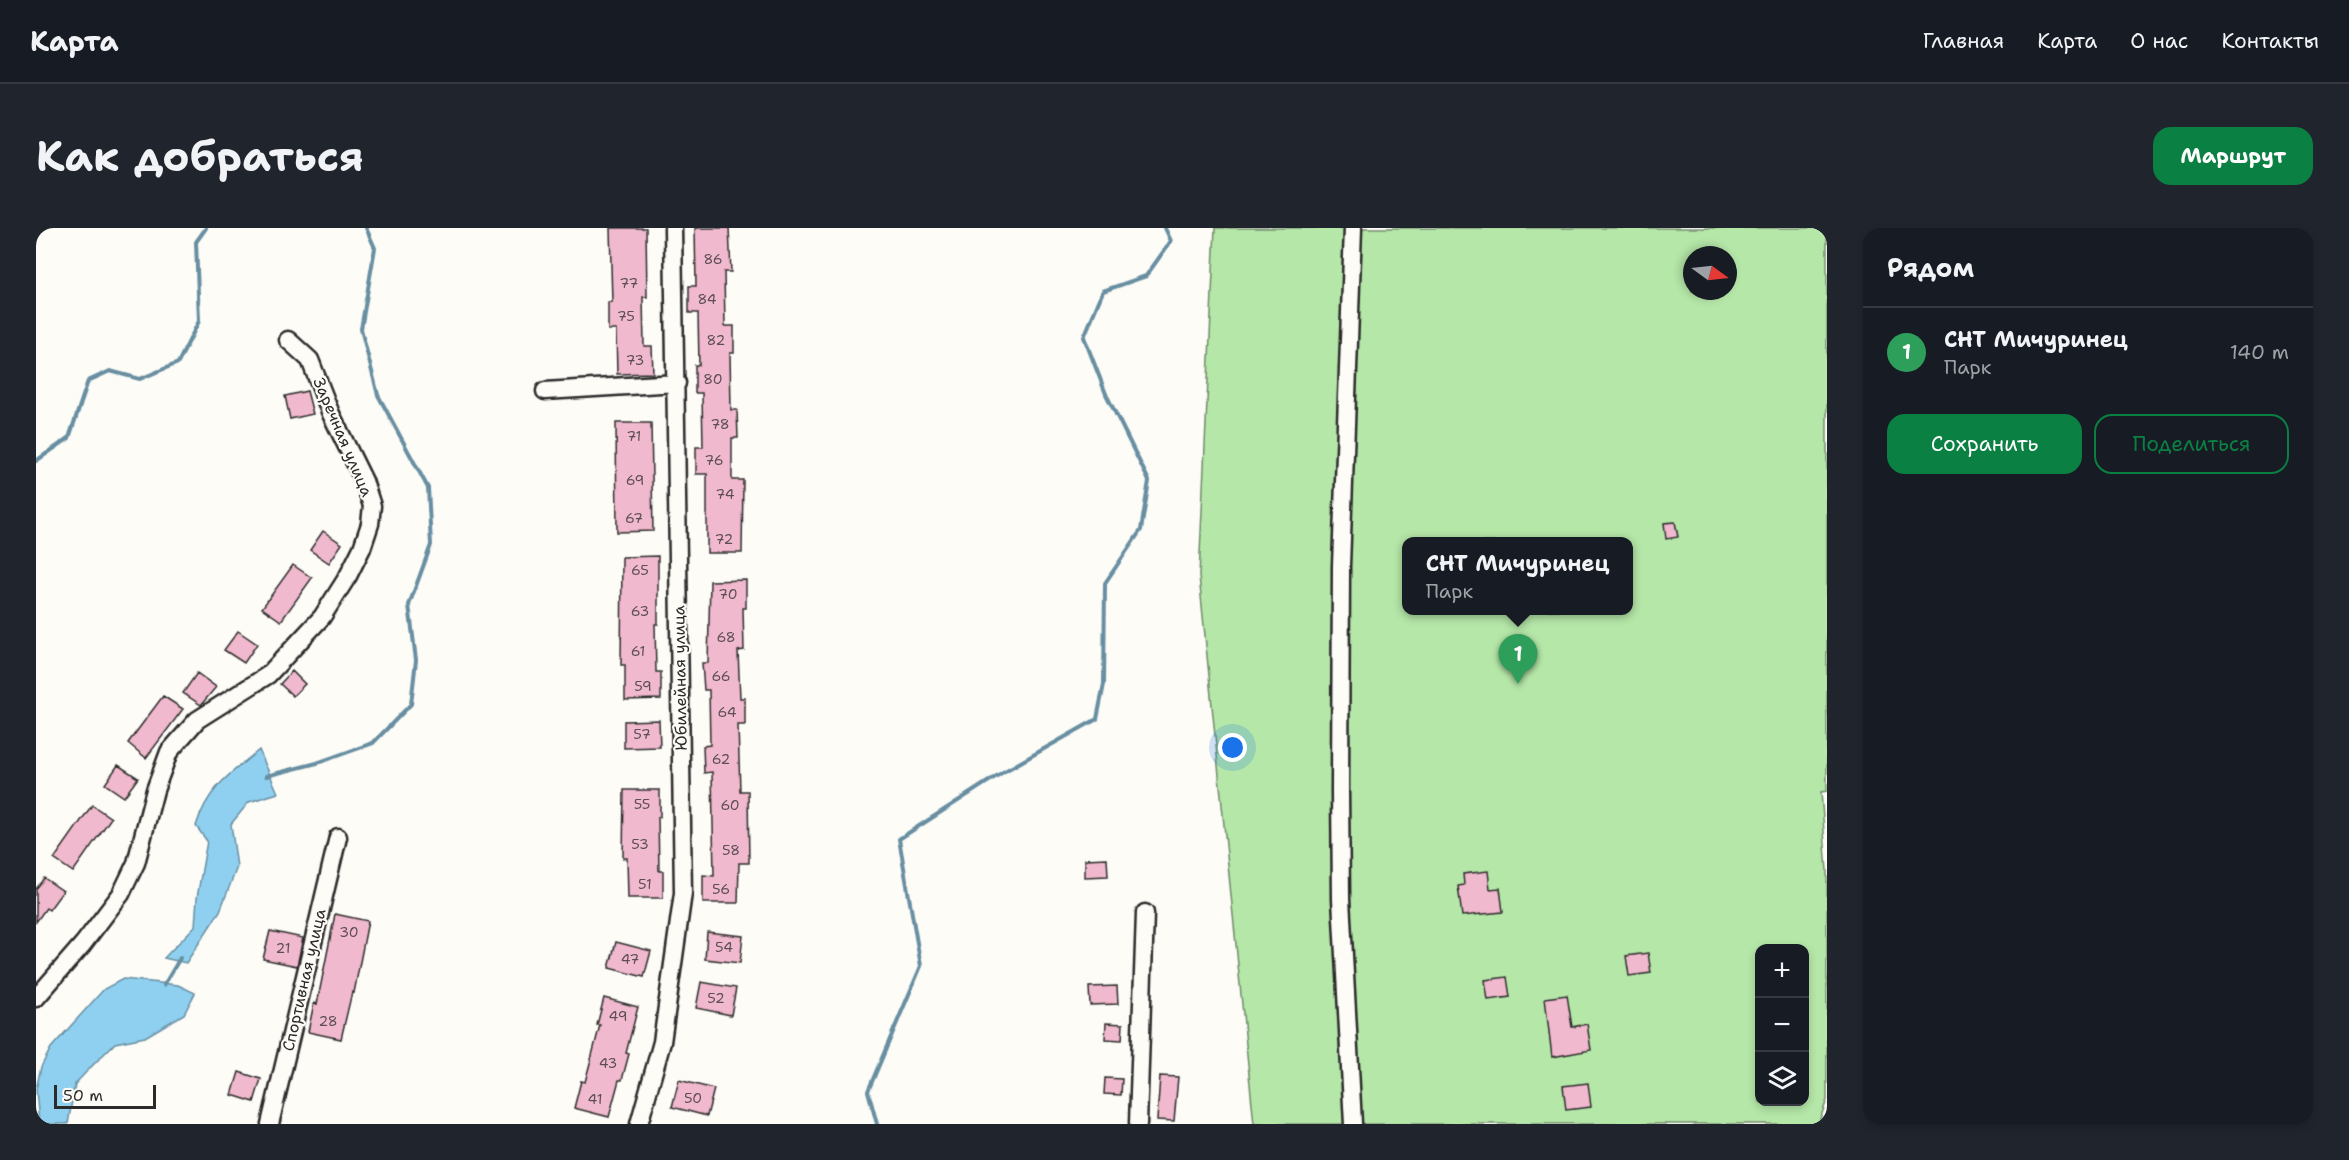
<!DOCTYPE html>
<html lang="ru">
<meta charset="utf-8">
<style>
body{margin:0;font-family:"Shantell Sans",sans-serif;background:#20242c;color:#f1f3f6}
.controls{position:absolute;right:18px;bottom:18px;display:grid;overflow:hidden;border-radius:12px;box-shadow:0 3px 9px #0003}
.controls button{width:54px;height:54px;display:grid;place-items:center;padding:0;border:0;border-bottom:2px solid #363941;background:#171b24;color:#f1f3f6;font:30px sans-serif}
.compass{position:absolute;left:1647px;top:18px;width:54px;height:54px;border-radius:50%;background:#171b24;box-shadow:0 3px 9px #0003;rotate:105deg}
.scale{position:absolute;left:18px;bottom:15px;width:102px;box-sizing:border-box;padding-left:6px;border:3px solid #2b2b2b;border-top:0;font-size:16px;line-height:21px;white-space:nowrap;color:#2b2b2b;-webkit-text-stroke:4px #fdfcf7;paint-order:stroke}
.you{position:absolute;left:1197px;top:520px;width:21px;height:21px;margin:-15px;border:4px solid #fff;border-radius:50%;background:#1a73e8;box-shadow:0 0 0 9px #1a73e833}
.badge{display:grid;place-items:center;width:39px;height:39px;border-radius:50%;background:#0b8043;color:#fff;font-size:20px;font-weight:700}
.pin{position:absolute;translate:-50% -50px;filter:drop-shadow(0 2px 3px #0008)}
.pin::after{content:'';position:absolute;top:32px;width:21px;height:18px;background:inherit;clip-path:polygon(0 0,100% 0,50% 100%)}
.popup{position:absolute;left:1366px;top:309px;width:231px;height:78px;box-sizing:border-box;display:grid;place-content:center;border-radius:12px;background:#171b24;filter:drop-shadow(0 2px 4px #0005);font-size:20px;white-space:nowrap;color:#9ea1a6}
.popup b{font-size:22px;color:#f1f3f6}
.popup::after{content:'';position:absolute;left:50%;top:100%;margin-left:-12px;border:12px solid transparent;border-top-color:#171b24}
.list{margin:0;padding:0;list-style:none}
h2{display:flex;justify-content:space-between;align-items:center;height:78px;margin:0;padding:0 24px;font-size:26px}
h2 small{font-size:20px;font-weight:400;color:#9ea1a6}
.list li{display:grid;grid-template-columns:39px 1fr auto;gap:18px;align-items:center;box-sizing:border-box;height:90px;padding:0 24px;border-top:2px solid #363941}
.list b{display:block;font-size:22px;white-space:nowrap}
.list p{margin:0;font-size:20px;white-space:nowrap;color:#9ea1a6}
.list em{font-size:20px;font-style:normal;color:#9ea1a6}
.actions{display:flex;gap:12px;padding:18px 24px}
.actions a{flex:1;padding:14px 0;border:2px solid #0b8043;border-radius:18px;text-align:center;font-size:21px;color:#0b8043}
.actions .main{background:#0b8043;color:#fff}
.icon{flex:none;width:33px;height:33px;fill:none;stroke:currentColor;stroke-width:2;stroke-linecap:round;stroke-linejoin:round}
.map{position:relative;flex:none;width:1791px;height:896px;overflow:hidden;border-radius:18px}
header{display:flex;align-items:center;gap:36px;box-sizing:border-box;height:84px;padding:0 30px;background:#171b24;border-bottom:2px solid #363941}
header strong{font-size:28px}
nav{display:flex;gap:33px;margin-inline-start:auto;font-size:21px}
.intro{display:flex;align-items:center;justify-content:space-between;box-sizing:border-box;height:144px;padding:0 36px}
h1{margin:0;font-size:42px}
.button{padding:15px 27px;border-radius:18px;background:#0b8043;color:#fff;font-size:21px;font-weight:700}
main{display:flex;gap:36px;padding:0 36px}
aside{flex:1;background:#171b24;border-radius:18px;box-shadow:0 3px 9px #0003}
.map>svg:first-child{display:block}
.green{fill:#b5e7a8;stroke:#70896a;stroke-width:1.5;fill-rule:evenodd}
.water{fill:#8fd0f0;stroke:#678ea1;stroke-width:1.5}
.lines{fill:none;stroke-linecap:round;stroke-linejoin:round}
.stream{stroke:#678ea1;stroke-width:4}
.building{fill:#f1b9ce;stroke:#2b2b2b;stroke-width:1.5}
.minor-casing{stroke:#2b2b2b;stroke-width:21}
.minor{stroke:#fdfcf7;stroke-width:16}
.labels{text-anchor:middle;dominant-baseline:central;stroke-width:4.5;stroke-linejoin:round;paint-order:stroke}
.number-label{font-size:14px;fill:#5c4e54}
.street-label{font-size:16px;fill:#2b2b2b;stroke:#fdfcf7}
</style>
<header>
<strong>Карта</strong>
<nav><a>Главная</a><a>Карта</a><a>О нас</a><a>Контакты</a></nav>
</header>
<div class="intro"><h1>Как добраться</h1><a class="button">Маршрут</a></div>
<main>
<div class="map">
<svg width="1791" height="896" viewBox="0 0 1791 896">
<rect width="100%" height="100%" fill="#fdfcf7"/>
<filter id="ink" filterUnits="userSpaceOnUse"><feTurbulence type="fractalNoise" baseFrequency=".0167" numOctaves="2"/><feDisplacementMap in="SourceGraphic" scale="12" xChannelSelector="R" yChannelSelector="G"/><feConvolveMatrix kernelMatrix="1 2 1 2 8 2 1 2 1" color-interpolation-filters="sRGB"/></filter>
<g filter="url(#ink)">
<path class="green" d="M1179 0H1791V563L1785 564 1791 643V872L1782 896H1218L1163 348ZM1656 27H1692V63H1656ZM1371 314H1593V382H1371ZM1724 720H1768V874H1724Z"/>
<path class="water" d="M223 522 242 565 213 574 195 596 201 639 184 683 150 735 128 730 159 698 161 670 171 613 160 598C172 560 194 546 223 522Z
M87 751 142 757 159 765 148 786 109 809 79 815 53 841 39 856 32 896H3L0 861 5 839 15 820 68 761Z"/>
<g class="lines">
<path class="stream" d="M0 233 33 210 52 153 74 143 104 151 142 135 163 93 160 14 170 0
M230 548 281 535 337 515 375 476 380 432 373 377 395 317 392 260 342 167 325 101 339 20 330 0
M128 757 144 730
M841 896 832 863 885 738 863 611 967 544 1061 491 1068 456 1069 355 1105 302 1113 253 1070 166 1048 109 1067 63 1110 48 1135 13 1129 0"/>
</g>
<path class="building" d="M574 0H610L611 69H607L608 118H616L617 145 581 146 580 102H572V74H576Z
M659 0H693L695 44H688L689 98H698V125H694L695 182H701L702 210H696V252H707L706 325H671V246H660V219H667L666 165H659V137H663L662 85H653V58H660Z
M271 163 277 186 254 191 249 168Z
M580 195H615L617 303 581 304Z
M1639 294 1642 309 1630 311 1628 295Z
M287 303 306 316 293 335 274 322Z
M622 328V396H619L620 444H625V471L589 472V437H585L586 329Z
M257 337 276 350 245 393 226 380Z
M710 352V380H707L708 422 702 423 704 470H709V497H702L704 563H712L713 635H703L702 675H667V647L678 648 676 544 668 545 667 518 674 517 673 462H668L666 435H672L674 353Z
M202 403 221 416 208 435 188 422Z
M256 443 269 456 257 468 244 456Z
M161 445 180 459 165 477 147 465Z
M127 468 147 481 110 530 92 515Z
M623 492 624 519 588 520V493Z
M82 537 102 550 88 569 69 556Z
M588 562H624V589H622L623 643H627V670H592L591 630H587Z
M56 577 75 590 37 644 18 631Z
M1071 630 1072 648 1049 649V631Z
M1452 643 1454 661 1464 660 1467 684 1426 688 1422 658 1428 657 1427 646Z
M8 650 27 663 13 682 10 680 0 694V661Z
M299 686 332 693 318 765 316 764 305 811 272 804 278 775 281 776Z
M234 703 267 710 261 738 227 731Z
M671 704 707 708 704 735 669 731Z
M580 714 615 723 608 749 573 740Z
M1612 725 1615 745 1593 748 1590 728Z
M1471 749 1474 769 1452 772 1449 752Z
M665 754 700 760 695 787 660 780Z
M1081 758 1082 776 1054 777 1053 759Z
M1531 767 1536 799 1551 796 1555 822 1516 829 1509 770Z
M568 770 602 779 590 825 593 826 586 852H583L573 889 538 880 545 853 549 854 564 797H561Z
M1070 795 1087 796 1086 812 1069 811Z
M203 844 225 851 218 874 196 867Z
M1124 848 1142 849 1138 893 1121 892Z
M1069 850 1086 851 1085 867 1068 866Z
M643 852 678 861 671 888 636 879Z
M1552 855 1555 879 1530 882 1527 858Z"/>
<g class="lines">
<g class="minor-casing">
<path id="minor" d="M1317 0 1305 338 1304 563 1305 671 1317 896
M509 163 641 155
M0 770 47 716 85 666 100 635 119 562 133 524 161 492 232 447 286 389 312 348 326 320 334 296 336 278 328 253 295 186 274 132 252 112
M234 896 302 609
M603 896 626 814 647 665 637 0
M1102 896 1109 685"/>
</g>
<use href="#minor" class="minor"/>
</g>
</g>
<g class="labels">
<g class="number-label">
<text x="677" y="31">86</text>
<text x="593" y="55">77</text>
<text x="671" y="71">84</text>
<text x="590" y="88">75</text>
<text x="680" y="112">82</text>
<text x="599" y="132">73</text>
<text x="677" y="151">80</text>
<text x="684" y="196">78</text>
<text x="598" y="208">71</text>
<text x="678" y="232">76</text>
<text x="599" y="252">69</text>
<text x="689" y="266">74</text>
<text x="598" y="290">67</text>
<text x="688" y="311">72</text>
<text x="604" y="342">65</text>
<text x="692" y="366">70</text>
<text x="604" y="383">63</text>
<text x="690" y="409">68</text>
<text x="602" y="423">61</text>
<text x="685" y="448">66</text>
<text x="607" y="458">59</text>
<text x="691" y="484">64</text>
<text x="606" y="506">57</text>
<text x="685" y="531">62</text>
<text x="606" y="576">55</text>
<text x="694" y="577">60</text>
<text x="604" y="616">53</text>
<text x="695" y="622">58</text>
<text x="609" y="656">51</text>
<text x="685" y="661">56</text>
<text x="313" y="704">30</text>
<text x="688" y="719">54</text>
<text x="247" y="720">21</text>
<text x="594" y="731">47</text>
<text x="680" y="770">52</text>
<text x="582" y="788">49</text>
<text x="292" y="793">28</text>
<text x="572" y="835">43</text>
<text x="657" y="870">50</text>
<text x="559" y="871">41</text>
</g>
<g class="street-label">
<text transform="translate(307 209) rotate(67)">Заречная улица</text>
<text transform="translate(644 450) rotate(-91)">Юбилейная улица</text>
<text transform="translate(268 752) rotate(-77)">Спортивная улица</text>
</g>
</g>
</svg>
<div class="controls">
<button>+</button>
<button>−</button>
<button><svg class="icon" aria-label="layers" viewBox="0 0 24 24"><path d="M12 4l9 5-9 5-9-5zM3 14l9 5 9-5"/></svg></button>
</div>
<svg class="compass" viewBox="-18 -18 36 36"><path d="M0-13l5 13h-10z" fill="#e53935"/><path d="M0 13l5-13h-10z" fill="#9ea1a6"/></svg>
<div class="scale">50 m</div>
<div class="you"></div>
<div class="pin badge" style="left:1482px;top:456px;background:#2e9e5b">1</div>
<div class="popup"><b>СНТ Мичуринец</b>Парк</div>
</div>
<aside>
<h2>Рядом<small></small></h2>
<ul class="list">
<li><span class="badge" style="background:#2e9e5b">1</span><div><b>СНТ Мичуринец</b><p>Парк</p></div><em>140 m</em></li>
</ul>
<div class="actions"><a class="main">Сохранить</a><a>Поделиться</a></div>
</aside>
</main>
